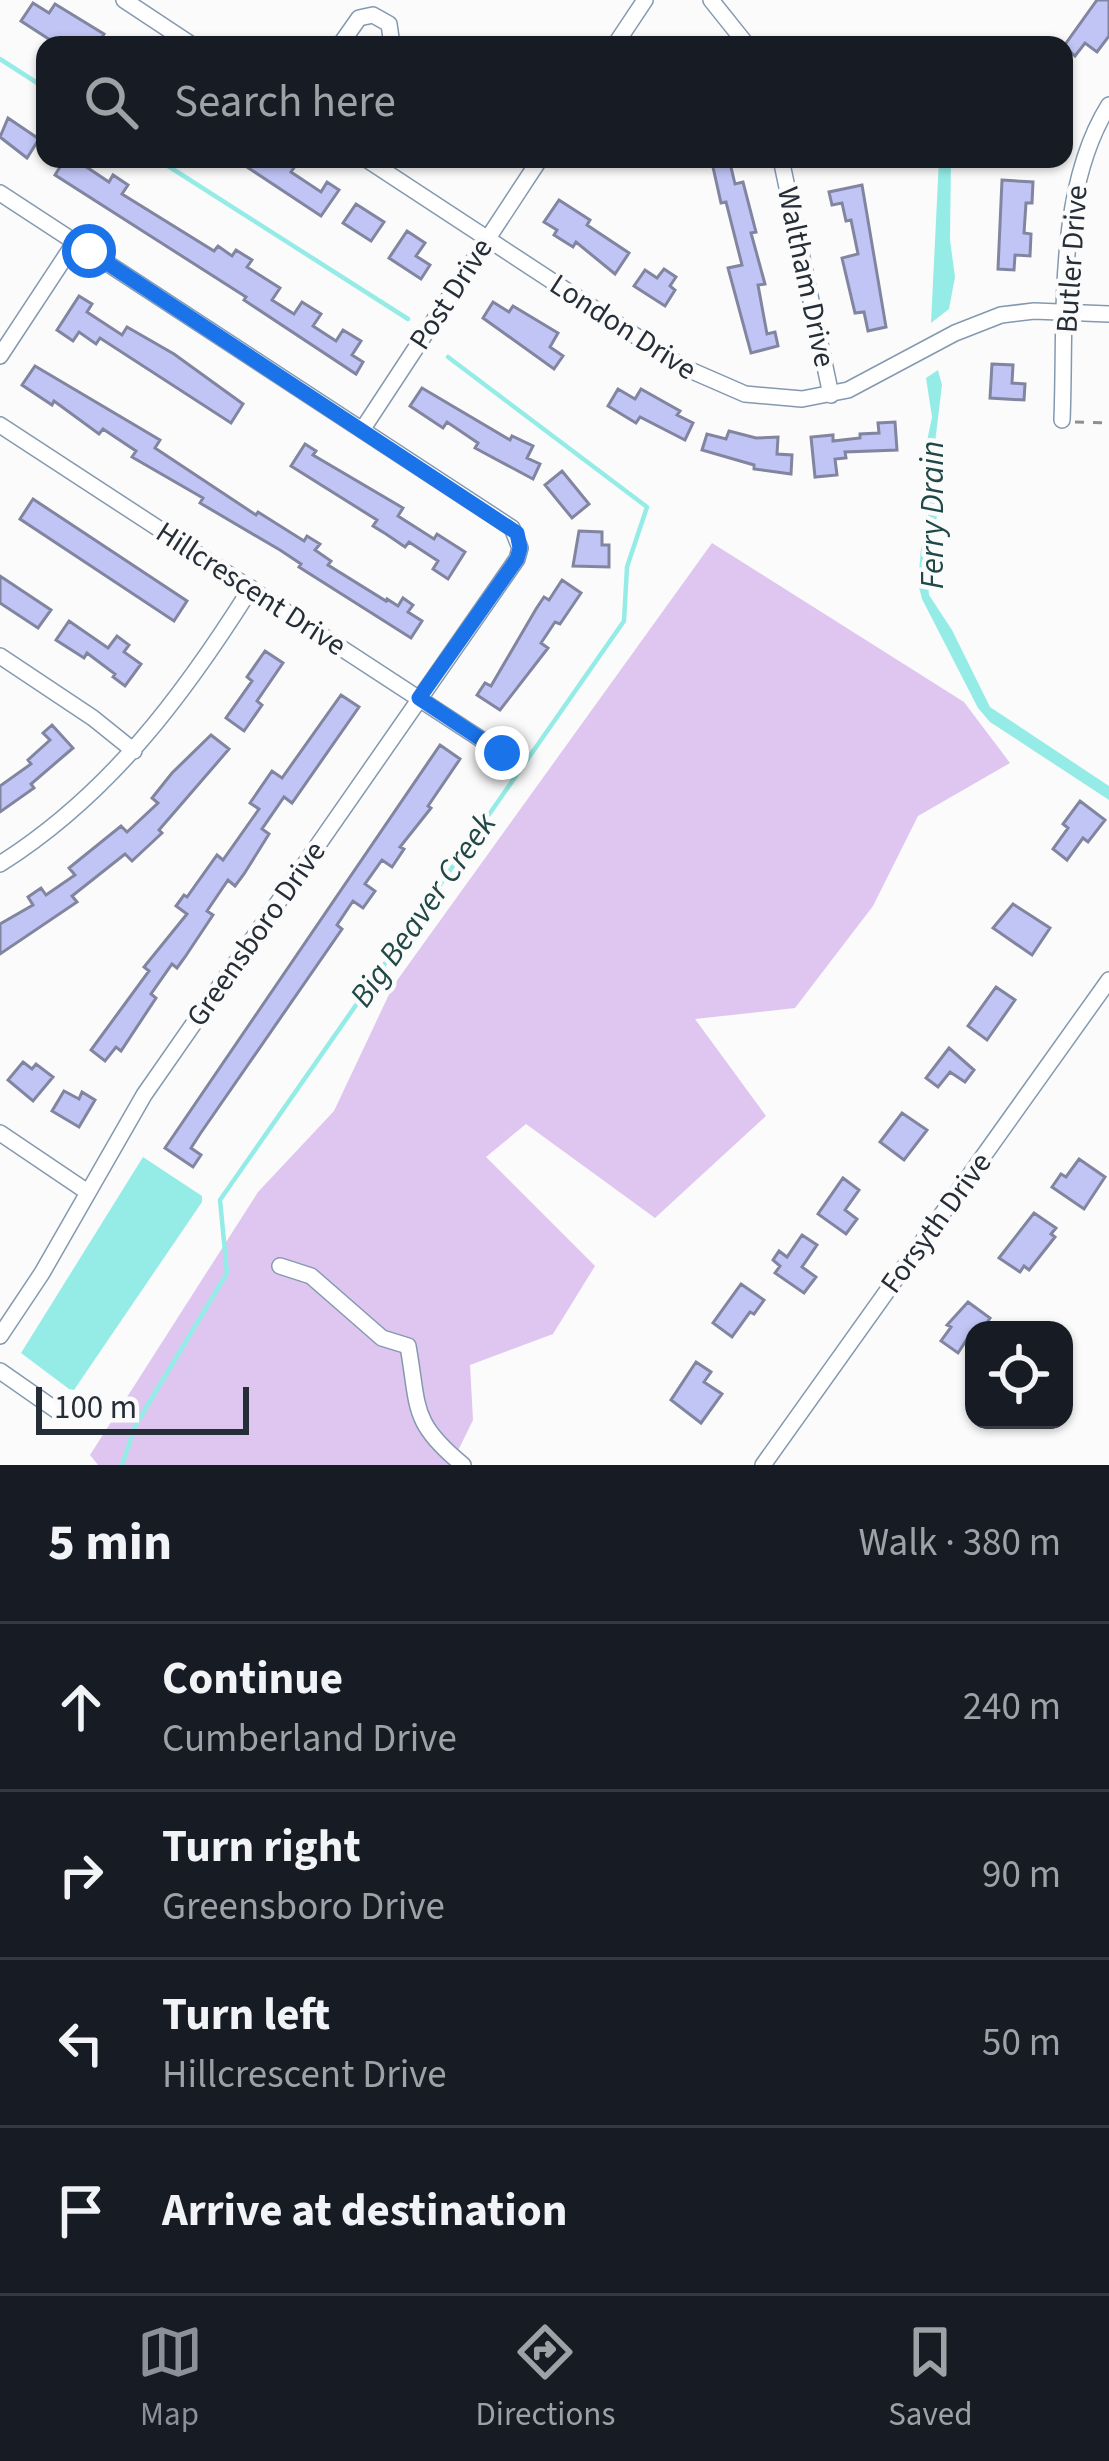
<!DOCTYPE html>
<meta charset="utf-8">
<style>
body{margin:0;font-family:"Source Sans 3",sans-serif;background:#242831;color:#f1f3f6}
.controls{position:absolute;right:36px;bottom:36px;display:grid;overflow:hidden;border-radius:24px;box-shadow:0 3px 9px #0004}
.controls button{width:108px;height:108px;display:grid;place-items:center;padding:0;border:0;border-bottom:3px solid #363941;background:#171b24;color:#f1f3f6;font:60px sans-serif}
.scale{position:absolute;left:36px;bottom:30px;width:213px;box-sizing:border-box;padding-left:12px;border:6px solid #252d37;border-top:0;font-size:33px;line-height:42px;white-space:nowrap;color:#252d37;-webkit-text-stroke:9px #fbfbfb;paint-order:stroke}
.stop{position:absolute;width:36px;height:36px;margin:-27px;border:9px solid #1a73e8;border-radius:50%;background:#fff}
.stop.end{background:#1a73e8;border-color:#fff;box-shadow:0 3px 12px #0008}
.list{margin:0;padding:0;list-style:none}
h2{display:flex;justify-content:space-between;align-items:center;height:156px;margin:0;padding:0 48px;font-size:51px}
h2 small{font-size:39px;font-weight:400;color:#9ea1a6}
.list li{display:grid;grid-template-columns:78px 1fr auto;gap:36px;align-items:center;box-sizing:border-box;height:168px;padding:0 48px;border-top:3px solid #363941}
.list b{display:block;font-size:45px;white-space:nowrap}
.list p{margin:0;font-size:39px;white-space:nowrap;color:#9ea1a6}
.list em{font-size:39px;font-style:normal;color:#9ea1a6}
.icon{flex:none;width:66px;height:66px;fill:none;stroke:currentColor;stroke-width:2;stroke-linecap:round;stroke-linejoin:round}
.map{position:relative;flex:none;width:1109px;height:1465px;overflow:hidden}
.search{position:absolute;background:#171b24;box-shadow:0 3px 9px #0004;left:36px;right:36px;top:36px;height:132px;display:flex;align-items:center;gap:30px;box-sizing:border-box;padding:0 42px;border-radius:24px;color:#9ea1a6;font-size:45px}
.sheet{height:828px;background:#171b24}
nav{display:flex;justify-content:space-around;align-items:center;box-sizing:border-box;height:168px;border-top:3px solid #363941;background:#171b24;font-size:33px;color:#9ea1a6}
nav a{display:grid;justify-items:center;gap:6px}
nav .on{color:#8c9099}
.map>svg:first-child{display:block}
.green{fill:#dec6f0}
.water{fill:#95ece7}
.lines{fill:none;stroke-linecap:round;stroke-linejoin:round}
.stream{stroke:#95ece7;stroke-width:4.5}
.building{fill:#c0c5f5;stroke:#8285a0;stroke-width:3}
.minor-casing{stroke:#8499b0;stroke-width:18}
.path{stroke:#8c9096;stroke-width:3;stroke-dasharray:9 9;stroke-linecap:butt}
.minor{stroke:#fff;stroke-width:15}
.route{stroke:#1a73e8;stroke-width:15}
.labels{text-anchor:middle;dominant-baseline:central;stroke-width:9;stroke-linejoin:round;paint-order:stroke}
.street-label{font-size:30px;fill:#252d37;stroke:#fbfbfb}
.water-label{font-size:33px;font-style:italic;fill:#1f4846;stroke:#fbfbfb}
</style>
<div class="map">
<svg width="1109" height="1465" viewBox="0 0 1109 1465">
<rect width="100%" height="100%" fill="#fbfbfb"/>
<path class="green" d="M712 543 964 702 1010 763 918 816 873 906 795 1008 695 1019 766 1116 655 1218 526 1124 486 1157 595 1266 553 1334 470 1365 473 1420 451 1465H98L90 1455 258 1192 334 1111 393 986Z"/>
<path class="water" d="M939 159H951L950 240 955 277 949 309 931 323Z
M938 370 942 385 931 476 939 505 927 570 929 595 952 630 990 707 1109 786V800L990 722 978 708 922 599 918 583 921 549 930 505 922 465 932 417 926 378Z
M143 1157 202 1196V1202L74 1390 69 1389 21 1353Z"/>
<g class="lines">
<path class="stream" d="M0 59 45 88
M157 159 408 319
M122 1465 135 1426 227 1273 220 1200 624 621 627 567 647 507 448 357"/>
</g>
<path class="building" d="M1097 0H1109V36L1097 52 1085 43 1075 56 1064 46Z
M33 3 49 13 55 4 104 34 97 45H58L21 21Z
M8 118 39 139 27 158 0 137Z
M65 159H85L82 164 109 182 113 175 128 185 122 194 214 251 218 246 232 256 236 250 252 260 247 267 280 288 272 300 294 314 302 302 321 314 313 326 336 341 343 330 361 341 352 355 363 362 356 374 244 300 246 297 55 175Z
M251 159H287L296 165 291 172 321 192 327 182 339 190 321 216 247 167Z
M730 163 735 184 743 182 756 232 751 233 765 284 758 285 767 334 775 332 778 346 751 353 728 268 742 265 726 202 721 203 713 167Z
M1002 180 1033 182 1032 203H1026L1024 233 1031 234 1030 256 1015 255 1014 270 998 269Z
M862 185 886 327 868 331 864 312 855 313 842 258 858 254 851 220 846 221 842 203 832 205 829 192Z
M559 200 590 220 587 225 629 253 615 274 576 242 573 247 554 235 557 230 544 222Z
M356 204 384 222 371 241 343 223Z
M407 231 425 243 416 256 430 265 421 279 389 258Z
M664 269 676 277 670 286 675 290 665 306 634 286 645 270 657 278Z
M79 296 92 304 87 312 122 335 127 327 174 354 243 404 231 423 100 338 96 344 79 332 73 341 57 330Z
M493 302 509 312 513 306 558 333 550 347 563 356 554 369 483 318Z
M992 364 1013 365 1012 383 1025 384 1024 400 990 398Z
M35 366 160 440 155 448 256 515 258 512 304 541 307 536 320 544 315 550 331 561 328 565 386 601 387 599 398 606 403 598 413 605 408 612 422 621 411 638 299 567 301 564 280 550 200 503 203 498 132 457 136 451 103 429 99 434 54 401 52 405 22 385Z
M422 388 510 440 512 436 533 446 527 458 540 464 533 479 475 448 478 443 447 422 443 428 410 406Z
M618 389 635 399 641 389 680 411 677 415 693 423 685 440 640 417 636 423 608 406Z
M895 422 897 450 845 452 846 458 835 459 837 475 815 477 811 437 833 435V441L860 438V434L879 433 878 423Z
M729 431 756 438 778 437 777 454 792 455 791 474 754 469V465L702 450 707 434 726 439Z
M305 444 316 451 313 455 403 508 398 516 434 539 437 534 465 552 448 579 433 569 438 561 409 542 405 547 386 534 373 526 377 520 291 466Z
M562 471 589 504 572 518 545 485Z
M33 499 187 601 174 621 20 519Z
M579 531 602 532V545H609V567L573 566Z
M0 576 51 610 38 628 0 603Z
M562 580 581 593 560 624 555 622 541 643 548 648 500 710 477 695 485 683 491 686 536 609 544 597 549 600Z
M69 621 108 648 117 636 129 645 124 652 141 664 125 686 113 677 115 674 87 653 84 658 56 640Z
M265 651 283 663 257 701 262 705 244 731 226 718 252 681 247 677Z
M341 695 359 707 292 803 284 797 262 829 269 834 244 874 235 886 228 880 207 911 213 915 185 957 177 968 172 964 151 994 156 998 121 1051 116 1047 105 1061 91 1050 149 971 144 967 187 914 176 906 184 895 187 897 217 855 223 860 259 809 250 803 272 771 282 778Z
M52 725 73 748 31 784 34 788 0 812V786L31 764 28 760 50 740 43 733Z
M211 735 229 749 159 830 162 833 132 861 125 854 72 896 77 902 0 954V924L33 905 28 897 41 888 46 895 75 875 69 868 121 826 127 832 158 803 152 798 172 773Z
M440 745 460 759 428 806 431 808 400 847 404 849 392 867 382 860 365 884 375 891 363 908 353 901 337 925 342 929 200 1134 191 1148 201 1155 193 1167 165 1148Z
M1080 801 1105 820 1088 842 1083 838 1067 860 1053 849 1068 828 1063 824Z
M1013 904 1050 928 1032 955 993 928Z
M996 987 1015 1000 987 1040 968 1026Z
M949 1048 974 1070 965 1082 950 1072 938 1087 926 1078Z
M23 1062 32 1069 36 1064 53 1077 33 1101 8 1080Z
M64 1091 79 1099 82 1092 95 1100 79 1127 52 1111Z
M902 1113 927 1130 904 1160 880 1142Z
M1079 1159 1105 1177 1084 1209 1052 1187 1061 1174 1066 1177Z
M843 1178 859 1190 845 1210 857 1219 846 1234 818 1214Z
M1034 1213 1056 1228 1051 1234 1055 1237 1029 1270 1024 1266 1020 1272 999 1258Z
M802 1235 817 1245 802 1267 816 1277 804 1293 775 1273 780 1266 773 1260 779 1251 787 1257Z
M741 1284 764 1300 754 1314 750 1312 732 1337 713 1323Z
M968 1302 990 1318 982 1330H973L958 1353 941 1341 951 1327 947 1325Z
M696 1362 711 1372 704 1382 722 1394 701 1423 671 1400Z"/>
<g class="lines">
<g class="minor-casing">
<path id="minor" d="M124 0 192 45
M711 0 747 45
M340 45 359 18 373 15 389 24 392 45
M615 45 645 0
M366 159 683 367 745 394 802 399 848 390 955 333 1001 315 1034 311 1109 314
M781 159 831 395
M0 193 512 528 520 548 517 559 144 1095 42 1273 0 1336
M0 356 75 242
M1062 420C1066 319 1055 191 1109 105
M0 425 502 753
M362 430 540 159
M0 656 93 718 134 751
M0 864C109 795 183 696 251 588
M0 1133 86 1191
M280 1266 311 1276 382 1338 408 1346C419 1407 410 1422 463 1465
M0 1371 56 1410
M763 1465 1109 980"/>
</g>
<path class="path" d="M1075 422 1109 423"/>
<use href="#minor" class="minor"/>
</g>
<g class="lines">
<path class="route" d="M89 251 517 533 520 548 517 559 419 698 502 753"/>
</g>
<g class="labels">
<g class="street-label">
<text transform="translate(1072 259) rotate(-86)">Butler Drive</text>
<text transform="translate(806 277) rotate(78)">Waltham Drive</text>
<text transform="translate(451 294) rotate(-57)">Post Drive</text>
<text transform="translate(623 327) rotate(33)">London Drive</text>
<text transform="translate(251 589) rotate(33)">Hillcrescent Drive</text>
<text transform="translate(256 934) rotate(-55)">Greensboro Drive</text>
<text transform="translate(936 1223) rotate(-54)">Forsyth Drive</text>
</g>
<g class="water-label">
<text transform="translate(932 515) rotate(-90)">Ferry Drain</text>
<text transform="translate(423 910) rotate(-55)">Big Beaver Creek</text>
</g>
</g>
</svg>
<div class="controls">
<button><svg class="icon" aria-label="locate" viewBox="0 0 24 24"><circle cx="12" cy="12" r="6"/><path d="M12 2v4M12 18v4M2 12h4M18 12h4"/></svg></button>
</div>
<div class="scale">100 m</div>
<div class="stop" style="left:89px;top:251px"></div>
<div class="stop end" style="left:502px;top:753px"></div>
<div class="search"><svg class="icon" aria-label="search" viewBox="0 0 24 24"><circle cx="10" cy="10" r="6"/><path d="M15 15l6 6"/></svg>Search here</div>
</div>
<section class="sheet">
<h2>5 min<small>Walk · 380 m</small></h2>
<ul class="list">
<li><svg class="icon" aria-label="ahead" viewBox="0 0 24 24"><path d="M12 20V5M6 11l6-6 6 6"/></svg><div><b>Continue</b><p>Cumberland Drive</p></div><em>240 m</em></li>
<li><svg class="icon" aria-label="right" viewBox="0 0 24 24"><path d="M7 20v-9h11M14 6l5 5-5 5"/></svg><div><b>Turn right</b><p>Greensboro Drive</p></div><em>90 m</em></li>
<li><svg class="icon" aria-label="left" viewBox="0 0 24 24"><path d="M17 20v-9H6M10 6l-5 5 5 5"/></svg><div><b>Turn left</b><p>Hillcrescent Drive</p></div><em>50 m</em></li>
<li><svg class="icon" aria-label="arrive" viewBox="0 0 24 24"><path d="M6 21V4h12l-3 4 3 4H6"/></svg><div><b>Arrive at destination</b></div></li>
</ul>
</section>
<nav>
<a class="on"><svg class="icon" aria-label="map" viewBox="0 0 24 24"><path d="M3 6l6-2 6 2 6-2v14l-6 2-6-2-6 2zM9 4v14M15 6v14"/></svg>Map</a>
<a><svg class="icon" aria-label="directions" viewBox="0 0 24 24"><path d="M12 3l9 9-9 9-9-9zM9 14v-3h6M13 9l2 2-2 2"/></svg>Directions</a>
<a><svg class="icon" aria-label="saved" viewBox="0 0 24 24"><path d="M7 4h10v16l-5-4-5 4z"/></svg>Saved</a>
</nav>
